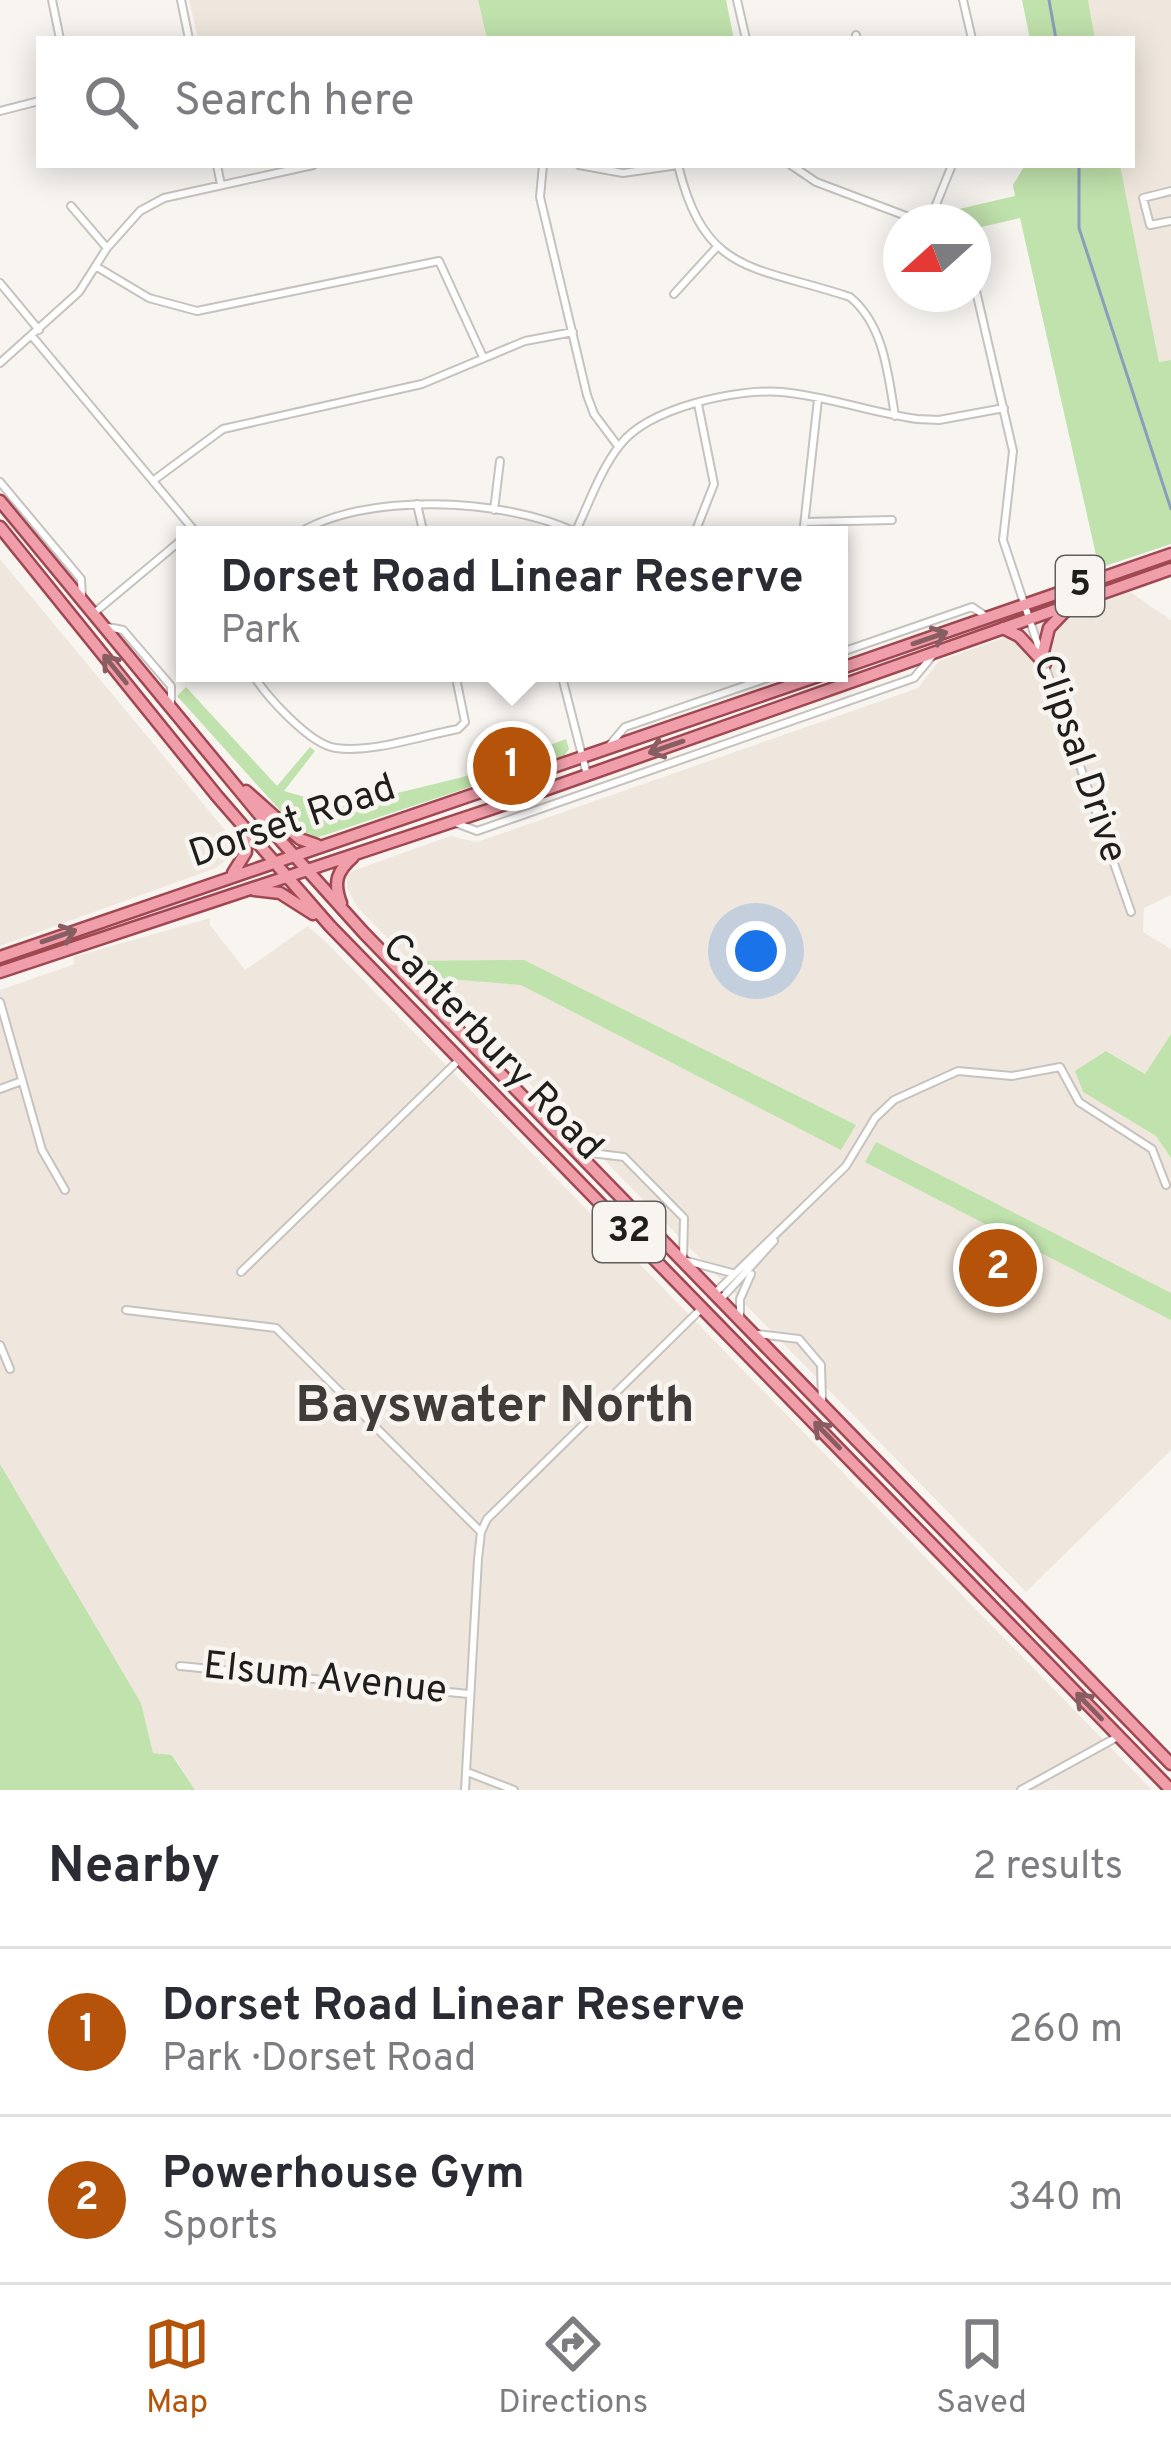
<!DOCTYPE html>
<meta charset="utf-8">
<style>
body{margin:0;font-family:Overpass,sans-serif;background:#f2f2f3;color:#2b2b33}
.compass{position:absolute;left:883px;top:204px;width:108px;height:108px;border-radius:50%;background:#fff;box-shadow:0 6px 30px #0003;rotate:249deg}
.you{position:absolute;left:756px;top:951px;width:42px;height:42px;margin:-30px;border:9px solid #fff;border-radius:50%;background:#1a73e8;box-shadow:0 0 0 18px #1a73e833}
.badge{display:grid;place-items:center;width:78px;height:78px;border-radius:50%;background:#b45309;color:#fff;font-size:39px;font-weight:700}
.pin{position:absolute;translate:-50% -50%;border:6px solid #fff;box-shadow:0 3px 12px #0006}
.popup{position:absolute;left:176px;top:526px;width:672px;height:156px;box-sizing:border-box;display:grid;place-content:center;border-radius:0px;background:#fff;filter:drop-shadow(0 3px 9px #0005);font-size:39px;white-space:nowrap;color:#7c7c81}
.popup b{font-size:45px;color:#2b2b33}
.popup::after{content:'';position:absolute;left:50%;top:100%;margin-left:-24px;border:24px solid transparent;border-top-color:#fff}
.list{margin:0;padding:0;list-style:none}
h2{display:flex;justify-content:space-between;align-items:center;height:156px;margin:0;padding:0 48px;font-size:51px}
h2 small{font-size:39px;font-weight:400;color:#7c7c81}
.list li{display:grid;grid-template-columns:78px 1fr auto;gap:36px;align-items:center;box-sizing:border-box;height:168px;padding:0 48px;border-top:3px solid #e1e1e2}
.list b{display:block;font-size:45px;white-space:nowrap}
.list p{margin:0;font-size:39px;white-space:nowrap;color:#7c7c81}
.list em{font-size:39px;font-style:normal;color:#7c7c81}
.icon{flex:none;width:66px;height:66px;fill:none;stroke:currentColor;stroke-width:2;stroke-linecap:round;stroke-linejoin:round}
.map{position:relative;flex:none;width:1171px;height:1790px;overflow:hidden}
.search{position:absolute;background:#fff;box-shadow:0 6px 30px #0003;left:36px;right:36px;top:36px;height:132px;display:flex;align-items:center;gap:30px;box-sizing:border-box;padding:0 42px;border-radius:0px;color:#7c7c81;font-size:45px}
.sheet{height:492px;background:#fff}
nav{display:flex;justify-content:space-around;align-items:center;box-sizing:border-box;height:168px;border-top:3px solid #e1e1e2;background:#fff;font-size:33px;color:#7c7c81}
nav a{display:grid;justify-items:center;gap:6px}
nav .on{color:#b45309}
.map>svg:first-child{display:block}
.built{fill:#efe7dd}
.green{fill:#c0e2ac}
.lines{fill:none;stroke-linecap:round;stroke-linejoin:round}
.stream{stroke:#8a9ebb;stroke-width:3}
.street-casing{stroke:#c6c3bf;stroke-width:10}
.primary-casing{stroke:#a04852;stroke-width:15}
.street{stroke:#fff;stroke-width:6}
.primary{stroke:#f09ea9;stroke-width:10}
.oneway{stroke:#885e63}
.labels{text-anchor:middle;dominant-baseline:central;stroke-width:9;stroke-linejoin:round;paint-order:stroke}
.shield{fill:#f8f5f1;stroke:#605e5d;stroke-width:3}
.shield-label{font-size:36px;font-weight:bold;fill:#1f1e1d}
.street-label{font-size:39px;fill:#1f1e1d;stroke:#f8f5f1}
.district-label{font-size:51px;font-weight:bold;fill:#3f3c39;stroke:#f8f5f1}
</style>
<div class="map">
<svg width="1171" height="1790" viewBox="0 0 1171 1790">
<rect width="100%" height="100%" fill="#f8f5f1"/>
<path class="built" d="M189 0H478L487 39H198Z
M1088 0H1171V360L1159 362 1120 165H1132V39H1095Z
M0 559 235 842 237 851 216 868 0 946Z
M1130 592 1171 620V895L1144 908 1143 932 1171 949V1034L1145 1074 1107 1051 1076 1071 1083 1092 1156 1136 1171 1158V1450L1026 1592 358 908 347 889V873L450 836 477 842 918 688 939 661Z
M210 918V925L245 970 308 926 328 944 1152 1790H195L173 1755 153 1753 141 1703 0 1464V990L75 964 73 957Z"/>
<path class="green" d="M478 0H726L734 39H487Z
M1022 0H1088L1095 39H1030Z
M1025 165H1120L1159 362 1171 360V544L1099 568 1020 218 973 229V222H944L945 206 959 209 1015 196 1013 185Z
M186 687 277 786 310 747 315 751 284 791 340 807 463 777 566 739 569 749 564 756 313 839 296 828 177 696Z
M524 960 856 1125 841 1150 521 985 425 977 410 961Z
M1171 1034V1158L1156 1136 1083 1092 1075 1071 1106 1051 1145 1074Z
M876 1142 1171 1293V1320L865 1162Z
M0 1464 141 1703 153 1753 172 1755 195 1790H0Z"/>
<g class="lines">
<path class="stream" d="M1049 0 1056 39
M1079 165V228L1171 509"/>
<g class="street-casing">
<path id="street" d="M52 0 60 39
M181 0 189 39
M737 0 746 39
M963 0 972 39
M856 35 857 39
M0 111 39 101
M217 165 221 185
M543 165 540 197 587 395 594 414 618 446
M579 165 623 173 678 165
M678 165C705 276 754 265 850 297 884 325 888 374 895 416
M791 165 816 182 922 222
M1171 191 1143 198 1150 225 1171 221
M71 206 107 248
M929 222 952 165
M97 267 149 298 197 311 439 261 483 357
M973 278 1013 451 1003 540 1041 654
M0 283 39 330
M674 294 716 248
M32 336 198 535
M0 363 79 292 107 248 140 211 164 198 313 165
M154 480 223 429 422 384 525 341 573 332
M0 482 81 579 82 598
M417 504 424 535
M494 510 500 461
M805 522 892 520
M296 535C362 491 505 498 575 532
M574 535C588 506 600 470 620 445 648 408 737 388 782 392 827 396 872 413 917 419L939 420 1004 408
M694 535 714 484 698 404
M803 535 818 399
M94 613 185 537
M108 627 123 630 171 686V703
M839 653 972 607 987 617
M1045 666 1131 912
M252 673C265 695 310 745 336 748 374 753 420 736 458 729L465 722 455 673
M561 673 587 775
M608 747 625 727 782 673
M453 822 477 831 914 678 933 655
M0 1002 42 1150 65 1190
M0 1089 19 1082
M583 1152 624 1157 684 1218 683 1260 732 1273
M241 1272 460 1059
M715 1293 846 1166 875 1118 894 1100 958 1071 1012 1076 1060 1067 1079 1102 1152 1149 1166 1185
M722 1298 774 1241
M126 1310 276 1328 481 1532
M740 1318V1299L751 1274
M758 1334 799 1339 821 1365 822 1401
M0 1345 10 1369
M180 1666 469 1694
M467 1772 514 1790
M465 1790 478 1559 481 1532 487 1519 700 1310
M1021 1790 1119 1736"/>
</g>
<g class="primary-casing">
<path id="primary" d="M0 501 282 842 364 933 1171 1764
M0 527 217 796 330 926 1171 1790
M1003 628 1019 636 1045 664
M1042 656 1049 628 1070 606
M839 669 1171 554
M246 791 300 839 317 845
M233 873 246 852V830
M254 890 280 893 313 914
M341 903C333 882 337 871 353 857
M0 957 827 673
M0 972 491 809 1171 569"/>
</g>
<use href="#street" class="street"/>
<use href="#primary" class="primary"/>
</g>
<defs><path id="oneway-shaft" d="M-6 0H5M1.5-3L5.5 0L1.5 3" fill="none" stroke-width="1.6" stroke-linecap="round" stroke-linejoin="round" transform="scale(3)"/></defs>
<g class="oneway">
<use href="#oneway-shaft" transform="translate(930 638) rotate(-19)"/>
<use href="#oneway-shaft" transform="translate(115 669) rotate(-129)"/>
<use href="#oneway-shaft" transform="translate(666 747) rotate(161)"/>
<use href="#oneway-shaft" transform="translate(59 936) rotate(-19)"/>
<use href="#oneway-shaft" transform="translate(827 1435) rotate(-134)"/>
<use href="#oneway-shaft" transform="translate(1089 1706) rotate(-134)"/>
</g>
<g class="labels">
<g class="shield">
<rect x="1056" y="556" width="48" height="60" rx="9"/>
<rect x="593" y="1202" width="72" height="60" rx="9"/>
</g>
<g class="shield-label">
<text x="1080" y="586">5</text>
<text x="629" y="1232">32</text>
</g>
<g class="street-label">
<text transform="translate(1078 759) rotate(71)">Clipsal Drive</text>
<text transform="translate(293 823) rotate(-19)">Dorset Road</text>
<text transform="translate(491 1048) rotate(46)">Canterbury Road</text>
<text transform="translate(325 1680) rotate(6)">Elsum Avenue</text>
</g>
<g class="district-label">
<text x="495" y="1408">Bayswater North</text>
</g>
</g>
</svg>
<svg class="compass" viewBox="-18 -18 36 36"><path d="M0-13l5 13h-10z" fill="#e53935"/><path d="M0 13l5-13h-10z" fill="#7c7c81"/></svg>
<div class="you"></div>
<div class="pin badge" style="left:512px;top:766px">1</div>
<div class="popup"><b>Dorset Road Linear Reserve</b>Park</div>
<div class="pin badge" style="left:998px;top:1268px">2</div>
<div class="search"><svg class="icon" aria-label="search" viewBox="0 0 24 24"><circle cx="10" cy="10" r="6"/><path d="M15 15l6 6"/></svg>Search here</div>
</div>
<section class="sheet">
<h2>Nearby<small>2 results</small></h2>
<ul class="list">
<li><span class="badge">1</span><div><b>Dorset Road Linear Reserve</b><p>Park · Dorset Road</p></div><em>260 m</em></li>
<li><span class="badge">2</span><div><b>Powerhouse Gym</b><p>Sports</p></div><em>340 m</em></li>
</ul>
</section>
<nav>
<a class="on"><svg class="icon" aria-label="map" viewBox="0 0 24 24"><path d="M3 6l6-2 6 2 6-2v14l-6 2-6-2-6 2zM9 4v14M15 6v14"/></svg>Map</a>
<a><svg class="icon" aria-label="directions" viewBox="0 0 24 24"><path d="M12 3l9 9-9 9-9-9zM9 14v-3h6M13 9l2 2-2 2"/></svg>Directions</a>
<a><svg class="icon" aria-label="saved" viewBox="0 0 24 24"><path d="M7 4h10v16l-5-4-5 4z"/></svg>Saved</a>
</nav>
